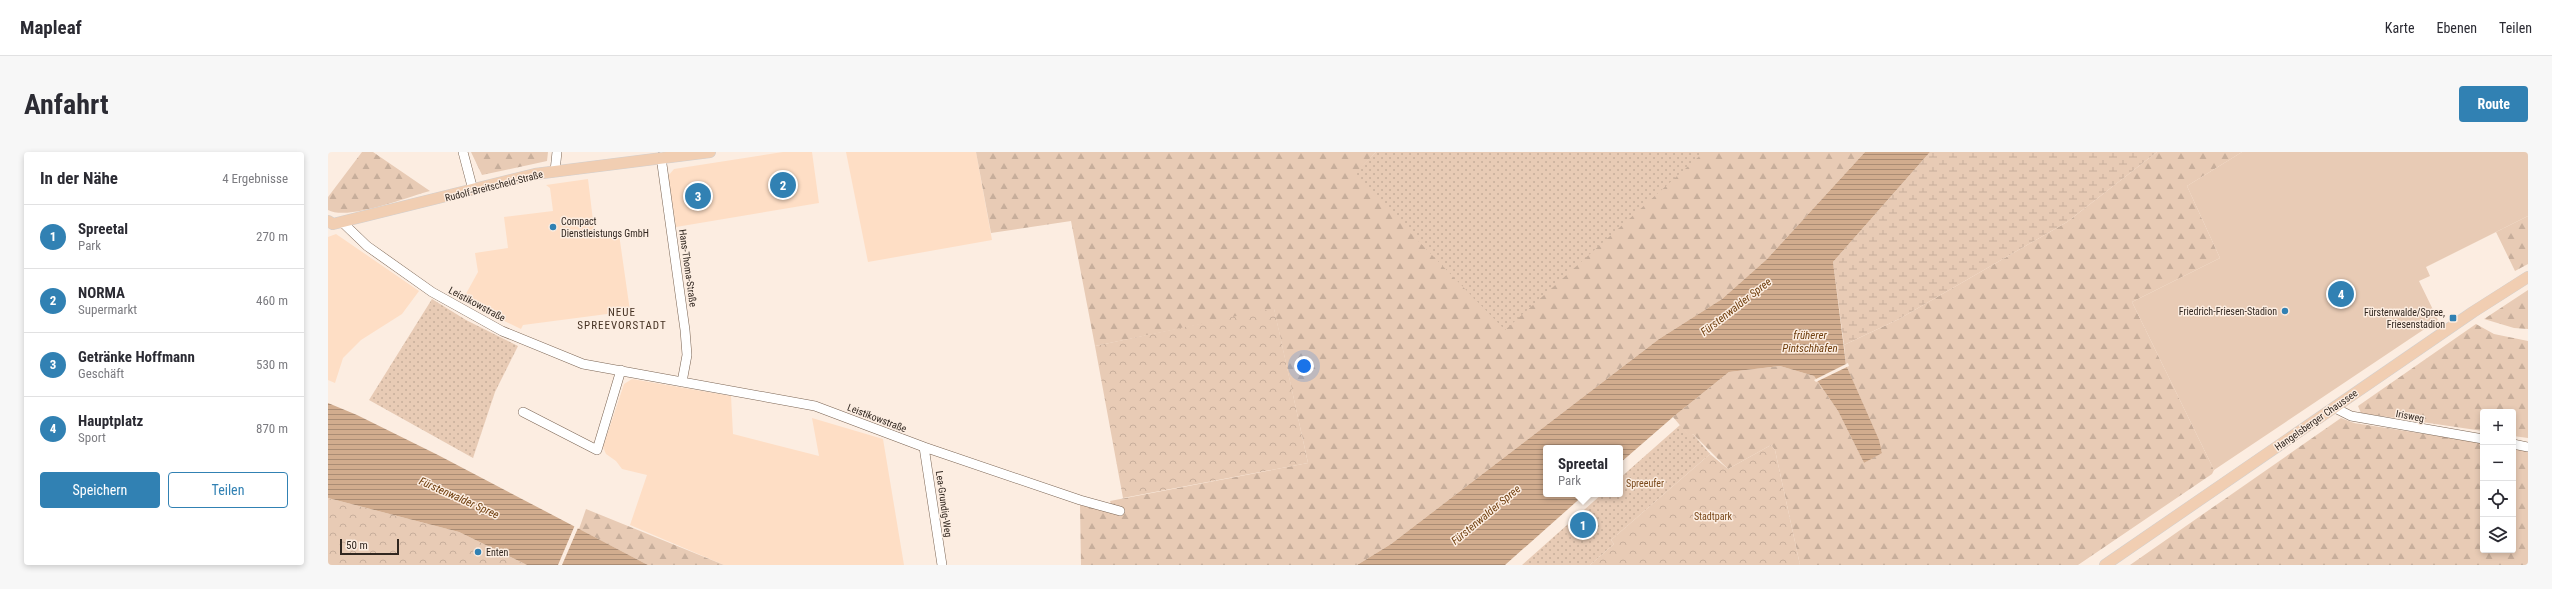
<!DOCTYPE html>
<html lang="de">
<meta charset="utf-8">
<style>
body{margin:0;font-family:"Roboto Condensed",sans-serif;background:#f7f7f7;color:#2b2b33}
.controls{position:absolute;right:12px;bottom:12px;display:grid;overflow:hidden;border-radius:4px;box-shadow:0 2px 6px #0003}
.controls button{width:36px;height:36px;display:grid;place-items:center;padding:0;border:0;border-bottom:1px solid #e1e1e2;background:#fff;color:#2b2b33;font:20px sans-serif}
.scale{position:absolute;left:12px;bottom:10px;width:59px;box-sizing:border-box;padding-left:4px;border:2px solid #312720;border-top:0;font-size:11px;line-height:14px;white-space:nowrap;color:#312720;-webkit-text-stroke:3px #fcede1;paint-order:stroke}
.you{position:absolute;left:976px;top:214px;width:14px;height:14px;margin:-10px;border:3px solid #fff;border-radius:50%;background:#1a73e8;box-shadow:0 0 0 6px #1a73e833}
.badge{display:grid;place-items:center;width:26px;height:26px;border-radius:50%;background:#3181b3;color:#fff;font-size:13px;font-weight:700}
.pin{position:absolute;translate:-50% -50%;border:2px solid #fff;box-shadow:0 1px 4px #0006}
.popup{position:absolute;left:1215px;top:293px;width:80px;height:52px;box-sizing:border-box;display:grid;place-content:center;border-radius:4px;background:#fff;filter:drop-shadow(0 1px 3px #0005);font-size:13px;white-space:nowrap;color:#7c7c81}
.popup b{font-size:15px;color:#2b2b33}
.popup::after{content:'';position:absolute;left:50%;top:100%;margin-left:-8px;border:8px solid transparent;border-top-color:#fff}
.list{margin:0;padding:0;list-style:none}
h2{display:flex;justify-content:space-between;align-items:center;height:52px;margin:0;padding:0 16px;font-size:17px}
h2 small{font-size:13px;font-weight:400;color:#7c7c81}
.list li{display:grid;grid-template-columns:26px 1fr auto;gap:12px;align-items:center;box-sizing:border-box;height:64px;padding:0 16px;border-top:1px solid #e1e1e2}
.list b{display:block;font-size:15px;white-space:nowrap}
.list p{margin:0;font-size:13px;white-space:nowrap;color:#7c7c81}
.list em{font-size:13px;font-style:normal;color:#7c7c81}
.actions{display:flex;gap:8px;padding:12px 16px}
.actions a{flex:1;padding:9px 0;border:1px solid #3181b3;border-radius:4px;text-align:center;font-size:14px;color:#3181b3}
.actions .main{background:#3181b3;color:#fff}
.icon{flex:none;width:22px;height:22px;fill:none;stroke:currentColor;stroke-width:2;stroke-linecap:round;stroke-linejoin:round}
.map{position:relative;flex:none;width:2200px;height:413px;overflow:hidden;border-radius:4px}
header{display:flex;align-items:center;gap:24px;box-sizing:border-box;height:56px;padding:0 20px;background:#fff;border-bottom:1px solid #e1e1e2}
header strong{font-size:19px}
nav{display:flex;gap:22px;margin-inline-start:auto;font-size:14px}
.intro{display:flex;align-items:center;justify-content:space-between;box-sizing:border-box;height:96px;padding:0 24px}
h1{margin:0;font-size:28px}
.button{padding:10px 18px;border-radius:4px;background:#3181b3;color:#fff;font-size:14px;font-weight:700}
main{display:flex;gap:24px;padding:0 24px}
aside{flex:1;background:#fff;border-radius:4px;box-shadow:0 2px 6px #0003}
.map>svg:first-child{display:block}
.built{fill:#fedec5}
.grass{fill:url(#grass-dots)}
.forest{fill:url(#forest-firs)}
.wetland{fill:url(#wetland-marsh)}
.park{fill:url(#park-crowns)}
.pitch{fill:#e8cbb5}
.water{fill:url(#water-rules)}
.pier{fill:#fcede1}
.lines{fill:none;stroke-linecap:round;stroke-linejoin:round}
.minor-casing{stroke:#7b6554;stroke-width:10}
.major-casing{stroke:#d2cfce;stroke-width:12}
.minor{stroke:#fff;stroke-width:9}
.major{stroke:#f1ceb2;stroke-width:11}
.poi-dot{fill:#3181b3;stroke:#fcede1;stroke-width:1.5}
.labels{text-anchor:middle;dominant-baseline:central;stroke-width:3;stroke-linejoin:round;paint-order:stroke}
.street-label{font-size:10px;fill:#312720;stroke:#fcede1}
.poi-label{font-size:10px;fill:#312720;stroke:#fcede1;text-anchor:start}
.park-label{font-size:10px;fill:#79481a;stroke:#fcede1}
.water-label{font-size:11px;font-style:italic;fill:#6e3d0c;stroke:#fcede1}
.neighbourhood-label{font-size:11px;letter-spacing:1px;fill:#453122;stroke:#fcede1}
</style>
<header>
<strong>Mapleaf</strong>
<nav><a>Karte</a><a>Ebenen</a><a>Teilen</a></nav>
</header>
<div class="intro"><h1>Anfahrt</h1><a class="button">Route</a></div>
<main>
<aside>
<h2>In der Nähe<small>4 Ergebnisse</small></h2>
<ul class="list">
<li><span class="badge">1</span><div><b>Spreetal</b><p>Park</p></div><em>270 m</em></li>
<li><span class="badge">2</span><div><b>NORMA</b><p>Supermarkt</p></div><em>460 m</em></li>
<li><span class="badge">3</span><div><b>Getränke Hoffmann</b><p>Geschäft</p></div><em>530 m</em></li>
<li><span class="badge">4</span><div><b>Hauptplatz</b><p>Sport</p></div><em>870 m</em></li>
</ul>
<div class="actions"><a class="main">Speichern</a><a>Teilen</a></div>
</aside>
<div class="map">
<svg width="2200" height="413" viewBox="0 0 2200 413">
<defs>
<pattern id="grass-dots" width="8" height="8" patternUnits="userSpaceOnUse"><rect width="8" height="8" fill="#e8cbb5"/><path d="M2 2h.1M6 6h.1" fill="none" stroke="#c7ae9b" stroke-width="1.8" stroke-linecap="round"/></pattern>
<pattern id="forest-firs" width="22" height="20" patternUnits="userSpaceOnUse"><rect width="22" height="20" fill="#e8cbb5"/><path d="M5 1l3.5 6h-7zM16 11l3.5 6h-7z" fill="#c7ae9b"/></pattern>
<pattern id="wetland-marsh" width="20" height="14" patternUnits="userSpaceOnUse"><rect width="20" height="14" fill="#e8cbb5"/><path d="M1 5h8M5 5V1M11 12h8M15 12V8" fill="none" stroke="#c7ae9b"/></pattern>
<pattern id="park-crowns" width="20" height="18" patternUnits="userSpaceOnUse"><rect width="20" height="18" fill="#e8cbb5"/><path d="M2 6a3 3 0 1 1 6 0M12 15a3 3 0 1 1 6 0" fill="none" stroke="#c7ae9b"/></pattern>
<pattern id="water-rules" width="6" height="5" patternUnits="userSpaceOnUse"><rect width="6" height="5" fill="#d1ac8e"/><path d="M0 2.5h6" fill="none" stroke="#aa8c74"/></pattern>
</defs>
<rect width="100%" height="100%" fill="#fcede1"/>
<path class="built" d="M455 0H484L491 51 348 75 340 24 346 17Z
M518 0H648L664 88 540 110Z
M260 27 267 85 291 82 302 159 195 173 193 177 134 149 150 120 147 101 180 96 176 65 225 59 222 36 218 33Z
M8 82 91 139 74 162 33 188 15 206 7 231 0 228V85Z
M304 227 403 244 405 282 491 304 484 266 555 287 576 413H396L302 373 319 323 294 317 288 309 278 302 275 295 296 232Z"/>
<path class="grass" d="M1048 0H1378L1178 180 1025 23Z
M104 147 138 168 190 194 167 240 145 306 41 248Z
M1352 273 1362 284 1365 282 1382 302 1283 388 1286 392 1262 413H1194L1274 342H1292V326Z"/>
<path class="forest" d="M34 0H45L102 39C79 45 20 69 0 58V45Z
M143 0H220L219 9 154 23Z
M648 0H1048L1026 23 1177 178 1376 0H1537L1439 107 1394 147 1331 187 1063 392 1029 413H753L752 353 786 361 782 349 980 311 946 157 767 194 743 69 663 81Z
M1829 0H1914L1859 34 1892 106 1804 150 1886 318 1884 322 1750 413H1472L1447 298 1443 293 1400 317 1365 282 1362 285 1345 265 1401 220 1452 214 1486 224 1510 259 1536 311 1554 300 1518 213 1516 193 1571 167 1739 70Z
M2200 64V112L2187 119 2168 80Z
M2200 138V177L2186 176 2156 167Z
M2148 172 2166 182 2200 189V286L2185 284V260H2155V279L2033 261 2030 254Z
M2013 266 2026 271 2155 291V398H2185V295L2200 298V413H1802Z
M258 357 396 413H320L251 377Z"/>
<path class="wetland" d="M1602 0H1829L1739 70 1571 167 1516 193 1505 110Z"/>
<path class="park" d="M946 156 980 311 795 346 767 194Z
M1443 293 1447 298 1472 413H1262L1286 392 1283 388 1382 302 1400 317Z
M0 346 131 380 199 413H0Z"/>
<path class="pitch" d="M1914 0H2200V64L2098 115 2102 124 2091 129 2110 168 1886 318 1804 150 1892 106 1859 34Z"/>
<path class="water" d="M1537 0H1602L1505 110 1518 213 1551 288 1554 301 1536 311 1510 259 1486 224 1452 214 1401 220 1345 265 1292 311V296H1218V342H1257L1177 413H1029L1063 392 1331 187 1394 147 1439 107Z
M0 251 29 263 110 303 320 413H199L131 380 0 346Z"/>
<path class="pier" d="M1520 211 1521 214 1488 230 1486 228Z
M247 373 250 376 234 413H230Z"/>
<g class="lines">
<g class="minor-casing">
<path id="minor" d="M135 0 145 38
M333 5 357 178 359 203 354 230
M227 19 229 0
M14 70 39 94 104 140 174 179 255 212 487 254 596 295 752 348 792 359
M2007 256 2023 264 2155 287
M195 260 269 298 293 218
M2185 292 2200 295
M596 295 614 413"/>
</g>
<g class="major-casing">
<path id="major" d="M0 69 5 72 207 22 382 0
M1777 413 2145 160 2200 125"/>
</g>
<use href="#minor" class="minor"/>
<use href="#major" class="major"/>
</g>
<g class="poi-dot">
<circle cx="225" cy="75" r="4"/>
<circle cx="1957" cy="159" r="4"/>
<rect x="2121" y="162" width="8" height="8" rx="2"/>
<circle cx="150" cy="400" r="4"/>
</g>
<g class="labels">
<g class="street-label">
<text transform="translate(166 34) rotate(-14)">Rudolf-Breitscheid-Straße</text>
<text transform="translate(360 116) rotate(82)">Hans-Thoma-Straße</text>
<text transform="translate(149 152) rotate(28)">Leistikowstraße</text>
<text transform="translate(2082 264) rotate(11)">Irisweg</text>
<text transform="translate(549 266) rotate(21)">Leistikowstraße</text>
<text transform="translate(1988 268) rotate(-35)">Hangelsberger Chaussee</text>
<text transform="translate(616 352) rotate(82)">Lea-Grundig-Weg</text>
</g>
<g class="poi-label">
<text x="233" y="69">Compact<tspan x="233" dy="12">Dienstleistungs GmbH</tspan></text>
<text x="1949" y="159" text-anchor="end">Friedrich-Friesen-Stadion</text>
<text x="2117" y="160" text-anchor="end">Fürstenwalde/Spree,<tspan x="2117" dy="12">Friesenstadion</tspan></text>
<text x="158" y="400">Enten</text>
</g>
<g class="park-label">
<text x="1317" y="331">Spreeufer</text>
<text x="1385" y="364">Stadtpark</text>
</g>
<g class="water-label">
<text transform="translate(1408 155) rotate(-38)">Fürstenwalder Spree</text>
<text x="1482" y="183">früherer<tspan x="1482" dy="13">Pintschhafen</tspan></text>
<text transform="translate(131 346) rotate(24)">Fürstenwalder Spree</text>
<text transform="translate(1158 363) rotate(-40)">Fürstenwalder Spree</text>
</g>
<g class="neighbourhood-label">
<text x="294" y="160">NEUE<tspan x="294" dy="13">SPREEVORSTADT</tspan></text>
</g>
</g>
</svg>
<div class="controls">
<button>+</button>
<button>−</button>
<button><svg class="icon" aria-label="locate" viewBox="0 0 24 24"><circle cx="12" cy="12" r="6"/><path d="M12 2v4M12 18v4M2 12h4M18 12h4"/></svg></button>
<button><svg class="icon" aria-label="layers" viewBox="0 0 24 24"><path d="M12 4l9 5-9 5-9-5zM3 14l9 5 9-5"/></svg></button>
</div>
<div class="scale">50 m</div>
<div class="you"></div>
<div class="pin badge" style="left:1255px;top:373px">1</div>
<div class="popup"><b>Spreetal</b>Park</div>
<div class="pin badge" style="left:455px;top:33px">2</div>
<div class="pin badge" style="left:370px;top:44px">3</div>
<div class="pin badge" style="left:2013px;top:142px">4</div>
</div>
</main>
